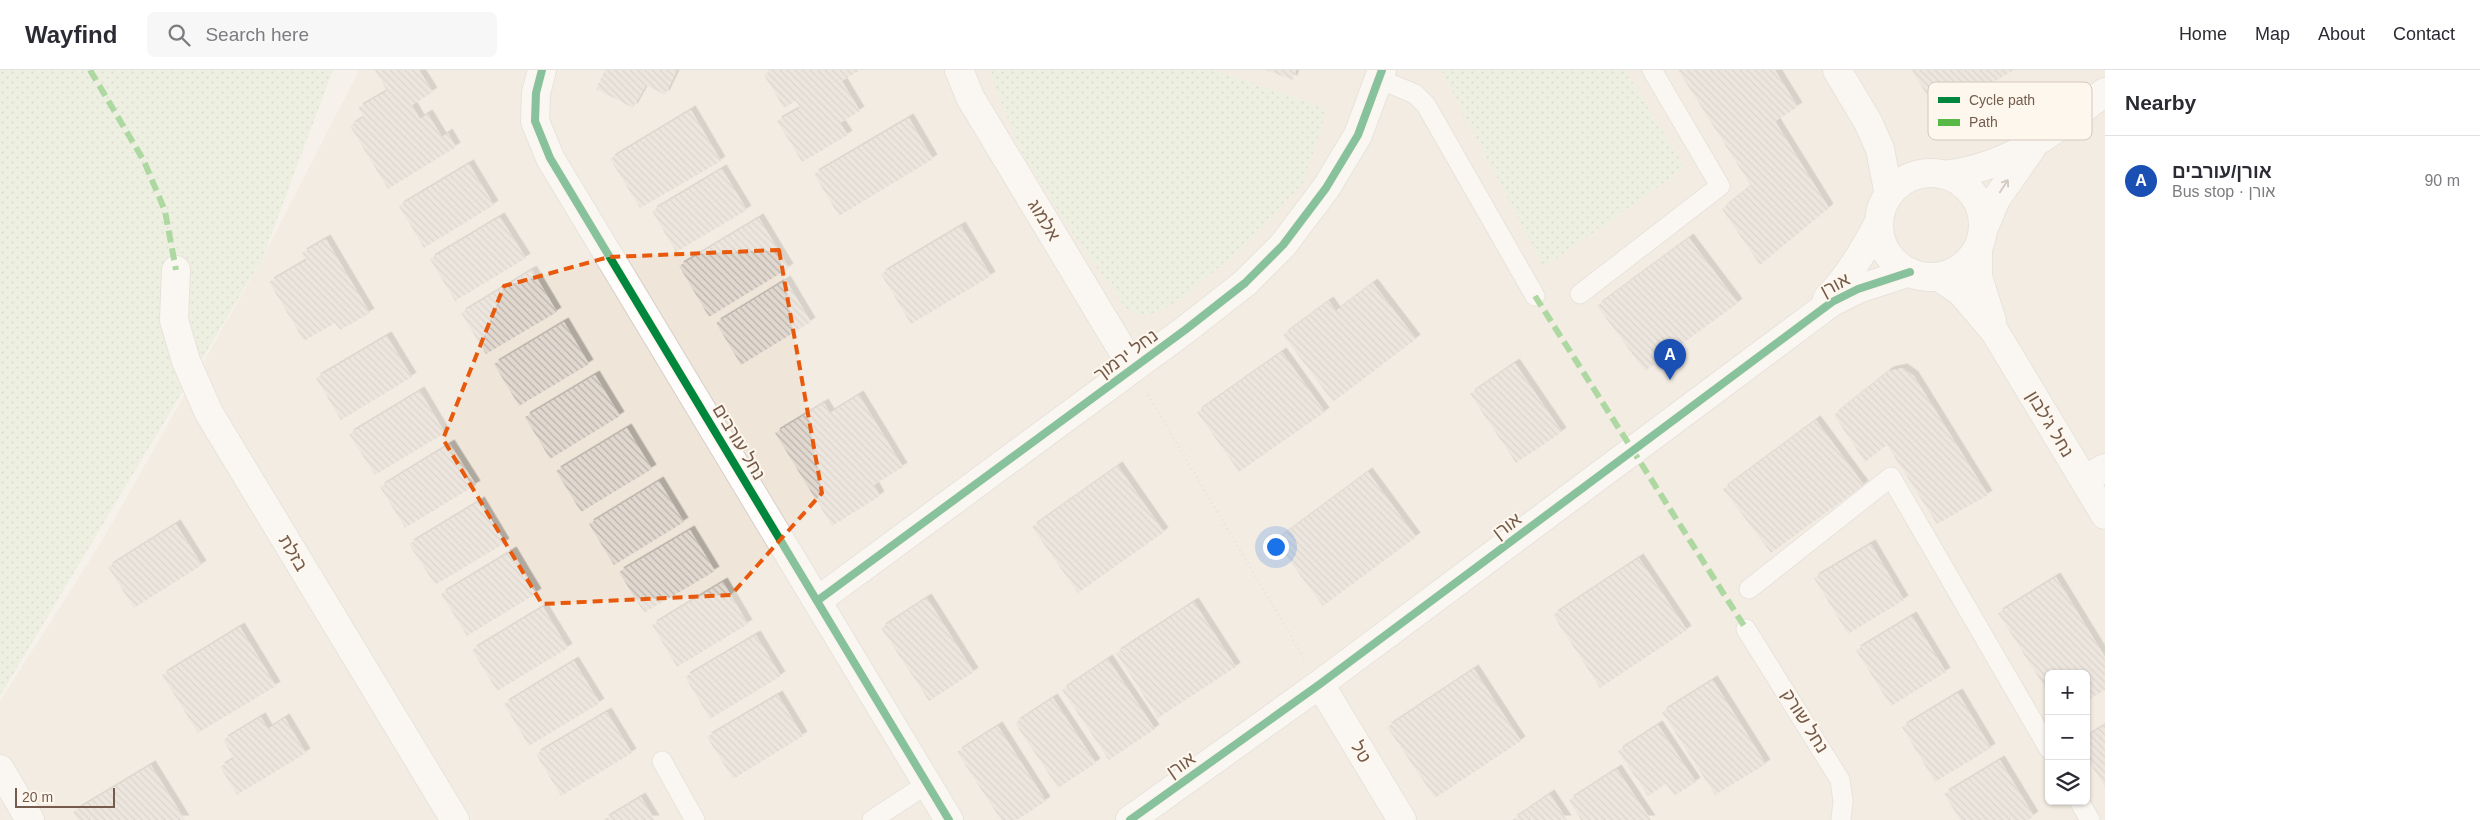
<!DOCTYPE html>
<meta charset="utf-8">
<style>
body{margin:0;font-family:Arial,Heebo,sans-serif;background:#f7f7f7;color:#2b2b33}
.controls{position:absolute;right:15px;bottom:15px;display:grid;overflow:hidden;border-radius:8px;box-shadow:0 1px 4px #0004}
.controls button{width:45px;height:45px;display:grid;place-items:center;padding:0;border:0;border-bottom:1px solid #e1e1e2;background:#fff;color:#2b2b33;font:25px sans-serif}
.scale{position:absolute;left:15px;bottom:12px;width:100px;box-sizing:border-box;padding-left:5px;border:2px solid #745b4c;border-top:0;font-size:14px;line-height:18px;white-space:nowrap;color:#745b4c;-webkit-text-stroke:4px #fef7ed;paint-order:stroke}
.you{position:absolute;left:1275px;top:476px;width:18px;height:18px;margin:-12px;border:4px solid #fff;border-radius:50%;background:#1a73e8;box-shadow:0 0 0 8px #1a73e833}
.badge{display:grid;place-items:center;width:32px;height:32px;border-radius:50%;background:#db2777;color:#fff;font-size:16px;font-weight:700}
.pin{position:absolute;translate:-50% -41px;filter:drop-shadow(0 1px 2px #0008)}
.pin::after{content:'';position:absolute;top:26px;width:18px;height:15px;background:inherit;clip-path:polygon(0 0,100% 0,50% 100%)}
.list{margin:0;padding:0;list-style:none}
h2{display:flex;justify-content:space-between;align-items:center;height:65px;margin:0;padding:0 20px;font-size:21px}
h2 small{font-size:16px;font-weight:400;color:#7c7c81}
.list li{display:grid;grid-template-columns:32px 1fr auto;gap:15px;align-items:center;box-sizing:border-box;height:90px;padding:0 20px;border-top:1px solid #e1e1e2}
.list b{display:block;font-size:19px;white-space:nowrap}
.list p{margin:0;font-size:16px;white-space:nowrap;color:#7c7c81}
.list em{font-size:16px;font-style:normal;color:#7c7c81}
.icon{flex:none;width:28px;height:28px;fill:none;stroke:currentColor;stroke-width:2;stroke-linecap:round;stroke-linejoin:round}
.map{position:relative;flex:none;width:2105px;height:750px;overflow:hidden}
header{display:flex;align-items:center;gap:30px;box-sizing:border-box;height:70px;padding:0 25px;background:#fff;border-bottom:1px solid #e1e1e2}
header strong{font-size:24px}
nav{display:flex;gap:28px;margin-inline-start:auto;font-size:18px}
.search{width:350px;height:45px;background:#f7f7f7;display:flex;align-items:center;gap:12px;box-sizing:border-box;padding:0 18px;border-radius:8px;color:#7c7c81;font-size:19px}
main{display:flex}
aside{flex:1;background:#fff}
.map>svg:first-child{display:block}
.residential{fill:#efe5d9;fill-rule:evenodd}
.grass{fill:url(#grass-dots)}
.building{fill:url(#building-back-hatch);filter:url(#shadow)}
.lines{fill:none;stroke-linecap:round;stroke-linejoin:round}
.service-casing{stroke:#d6cfc9;stroke-width:21}
.minor-casing{stroke:#d6cfc9;stroke-width:30}
.path{stroke:#d8d0cb;stroke-width:3;stroke-dasharray:1 4;stroke-linecap:butt}
.service{stroke:#fefdfc;stroke-width:19}
.minor{stroke:#fefdfc;stroke-width:28}
.quiet{stroke:#58b947;stroke-width:6;stroke-dasharray:12 6;stroke-linecap:butt}
.cycleway-casing{stroke:#fef7ed;stroke-width:11}
.cycleway{stroke:#00873e;stroke-width:8}
.oneway{stroke:#ab9c92}
.marked{fill:none;stroke:#e8590c;stroke-width:4;stroke-dasharray:10 6;stroke-linejoin:round}
.labels{text-anchor:middle;dominant-baseline:central;stroke-width:4;stroke-linejoin:round;paint-order:stroke}
.street-label{font-size:18px;fill:#745b4c;stroke:#fef7ed}
.key{fill:#fef7ed;stroke:#d5c8bd;stroke-width:1}
.key-label{font-size:14px;fill:#745b4c}
</style>
<header>
<strong>Wayfind</strong>
<div class="search"><svg class="icon" aria-label="search" viewBox="0 0 24 24"><circle cx="10" cy="10" r="6"/><path d="M15 15l6 6"/></svg>Search here</div>
<nav><a>Home</a><a>Map</a><a>About</a><a>Contact</a></nav>
</header>
<main>
<div class="map">
<svg width="2105" height="750" viewBox="0 0 2105 750">
<defs>
<pattern id="grass-dots" width="8" height="8" patternUnits="userSpaceOnUse" patternTransform="scale(1.25)"><rect width="8" height="8" fill="#e3ecd6"/><path d="M2 2h.1M6 6h.1" fill="none" stroke="#bdc2b0" stroke-width="1.8" stroke-linecap="round"/></pattern>
<pattern id="building-back-hatch" width="6" height="6" patternUnits="userSpaceOnUse" patternTransform="scale(1.25)"><rect width="6" height="6" fill="#e1d8d0"/><path d="M-1 5l2 2M0 0l6 6M5-1l2 2" fill="none" stroke="#bbb2ab"/></pattern>
<filter id="shadow"><feDropShadow dx="4.5" dy="-4.5" stdDeviation="0" flood-color="#0004"/></filter>
</defs>
<rect width="100%" height="100%" fill="#f6f2eb"/>
<path class="residential" d="M359 0H2105V750H0V631L100 474 263 187ZM2049 604H2086V731H2049Z"/>
<path class="grass" d="M0 0H333L263 187 0 626Z
M991 0H1214L1327 39 1303 113 1242 178 1181 229 1163 240 1142 246 1126 238 1069 158 1020 79 994 15Z
M1441 0H1625L1685 98 1544 197Z"/>
<path class="building" d="M375 0H419L433 22 412 35 420 49 428 44 442 67 448 63 456 77 388 119 350 56 364 47 358 38 387 21Z
M605 0H677L665 25 646 15 633 38 596 19Z
M771 0H860L842 11 860 41 840 53 848 65 802 92 777 51 800 38 796 31 784 38 764 5Z
M1266 0H1296L1293 10Z
M1678 0H1775L1798 37 1775 51 1829 138 1760 195 1722 139 1751 116Z
M1912 0H2014L1938 45Z
M691 40 721 91 640 138 610 89Z
M909 48 933 89 839 146 814 104Z
M469 94 494 135 424 178 399 136Z
M722 99 747 140 676 182 652 141Z
M500 147 526 188 455 231 430 189Z
M759 148 789 198 709 247 679 196Z
M961 156 991 206 911 254 881 204Z
M1689 168 1738 233 1645 301 1597 236Z
M326 169 370 243 340 260 335 253 304 271 269 212 307 190 302 183Z
M532 200 557 242 486 284 461 243Z
M786 210 811 252 741 295 716 253Z
M1373 213 1416 269 1333 332 1283 265 1329 231 1336 241Z
M564 252 589 294 519 336 494 294Z
M387 266 412 307 341 350 316 308Z
M1282 282 1325 342 1239 402 1197 342Z
M1515 293 1562 362 1516 393 1470 324Z
M1903 298 1914 306 1988 425 1937 454 1887 375 1865 392 1834 345 1889 301Z
M595 305 620 346 550 389 525 347Z
M420 321 445 363 375 405 349 364Z
M859 325 903 397 874 415 880 426 832 456 775 363 824 333 830 343Z
M1816 350 1864 415 1771 483 1723 419Z
M627 358 652 399 581 442 556 401Z
M450 374 476 415 405 458 380 417Z
M1118 396 1164 462 1078 523 1032 457Z
M1368 402 1416 467 1323 536 1275 471Z
M659 411 684 452 614 495 589 454Z
M480 431 505 473 435 515 409 474Z
M176 454 202 495 134 538 108 497Z
M690 460 715 501 644 543 619 502Z
M1871 474 1904 530 1848 564 1814 508Z
M512 481 537 523 467 566 441 524Z
M1639 488 1687 560 1600 618 1553 545Z
M2056 507 2105 587V620L2086 631V604H2049V624L1998 543Z
M723 512 748 554 677 597 652 555Z
M927 528 974 602 929 631 881 558Z
M1194 532 1236 597 1158 648 1116 583Z
M543 537 568 578 497 621 472 580Z
M1912 546 1946 602 1891 636 1856 580Z
M240 557 276 616 198 663 162 605Z
M756 565 781 606 710 649 685 607Z
M1108 589 1155 659 1109 690 1062 620Z
M574 591 600 633 529 676 504 634Z
M1474 599 1521 671 1435 728 1387 657Z
M1713 610 1766 694 1715 725 1662 642Z
M1958 623 1991 678 1935 712 1902 657Z
M778 625 803 666 733 709 707 667Z
M1053 628 1096 693 1058 718 1015 653Z
M607 642 632 683 561 726 536 684Z
M261 647 268 659 285 648 306 683 237 725 220 697 234 688 223 670Z
M1658 655 1696 712 1674 726 1666 714 1648 726 1618 681Z
M2105 655V717L2086 687V667Z
M998 656 1046 731 1017 750H1001L957 682Z
M2000 690 2034 746 2028 750H1960L1944 724Z
M151 695 185 750H78L73 742Z
M1617 699 1651 750H1581L1569 730Z
M1550 724 1567 750H1512Z
M641 727 655 750H603Z"/>
<g class="lines">
<g class="service-casing">
<path id="service" d="M1379 9 1415 24 1426 35 1535 226
M1580 224 1720 116 1652 0
M1749 519 1891 407 2049 679
M1746 559 1840 710 1843 731 1841 750
M662 691 695 750
M2079 731 2090 750
M872 750 927 714"/>
</g>
<g class="minor-casing">
<path id="minor" d="M542 0 536 23 535 51 550 88 949 750
M959 0 970 27 1133 298
M1837 0 1868 52 1880 79 1889 125
M1879 155a52 52 0 1 1 104 0a52 52 0 1 1-104 0Z
M1944 105C2012 97 2052 62 2105 22
M1983 160 1996 129 2031 79
M1978 178V207L1992 251
M176 200 174 250 186 291 209 343 455 750
M1939 207 1961 222 1995 262 2105 445
M1827 229C1849 206 1864 180 1879 152
M2084 410 2105 398
M817 531 1185 260 1245 213 1283 175 1326 118 1358 65 1382 0
M1320 614 1402 750
M0 699 30 750
M1130 750 1320 614 1832 232 1858 219 1910 202"/>
</g>
<path class="path" d="M1148 325 1304 588"/>
<use href="#service" class="service"/>
<use href="#minor" class="minor"/>
<path class="quiet" d="M90 0 144 91 165 141 176 200
M1535 226 1746 559"/>
<g class="cycleway-casing">
<path id="cycleway" d="M542 0 536 23 535 51 550 88 949 750
M817 531 1185 260 1245 213 1283 175 1326 118 1358 65 1382 0
M1130 750 1320 614 1832 232 1858 219 1910 202"/>
</g>
<use href="#cycleway" class="cycleway"/>
</g>
<defs><path id="oneway-shaft" d="M-6 0H5M1.5-3L5.5 0L1.5 3" fill="none" stroke-width="1.6" stroke-linecap="round" stroke-linejoin="round" transform="scale(1.25)"/></defs>
<use class="oneway" href="#oneway-shaft" transform="translate(2004 116) rotate(-57)"/>
<path d="M0 0H2105V750H0ZM779 180 822 423 731 525 542 534 443 369 504 216 609 187Z" fill="#f6f2eb" fill-opacity=".55" fill-rule="evenodd"/>
<path class="marked" d="M779 180 822 423 731 525 542 534 443 369 504 216 609 187Z"/>
<g class="labels">
<g class="street-label">
<text transform="translate(1044 150) rotate(59)">אלמוג</text>
<text transform="translate(1835 215) rotate(-28)">אורן</text>
<text transform="translate(1126 285) rotate(-36)">נחל ירמוך</text>
<text transform="translate(2050 354) rotate(59)">נחל ג'לבון</text>
<text transform="translate(739 372) rotate(59)">נחל עורבים</text>
<text transform="translate(1507 456) rotate(-37)">אורן</text>
<text transform="translate(293 483) rotate(59)">בזלת</text>
<text transform="translate(1805 651) rotate(58)">נחל שורק</text>
<text transform="translate(1361 682) rotate(59)">טל</text>
<text transform="translate(1181 695) rotate(-35)">אורן</text>
</g>
</g>
<rect x="1928" y="12" width="164" height="58" rx="8" class="key"/>
<rect x="1938" y="27" width="22" height="6" fill="#00873e"/>
<rect x="1938" y="49" width="22" height="7" fill="#58b947"/>
<g class="key-label">
<text x="1969" y="35">Cycle path</text>
<text x="1969" y="57">Path</text>
</g>
</svg>
<div class="controls">
<button>+</button>
<button>−</button>
<button><svg class="icon" aria-label="layers" viewBox="0 0 24 24"><path d="M12 4l9 5-9 5-9-5zM3 14l9 5 9-5"/></svg></button>
</div>
<div class="scale">20 m</div>
<div class="you"></div>
<div class="pin badge" style="left:1670px;top:310px;background:#1a4fb4">A</div>
</div>
<aside>
<h2>Nearby<small></small></h2>
<ul class="list">
<li><span class="badge" style="background:#1a4fb4">A</span><div><b>אורן/עורבים</b><p>Bus stop · אורן</p></div><em>90 m</em></li>
</ul>
</aside>
</main>
